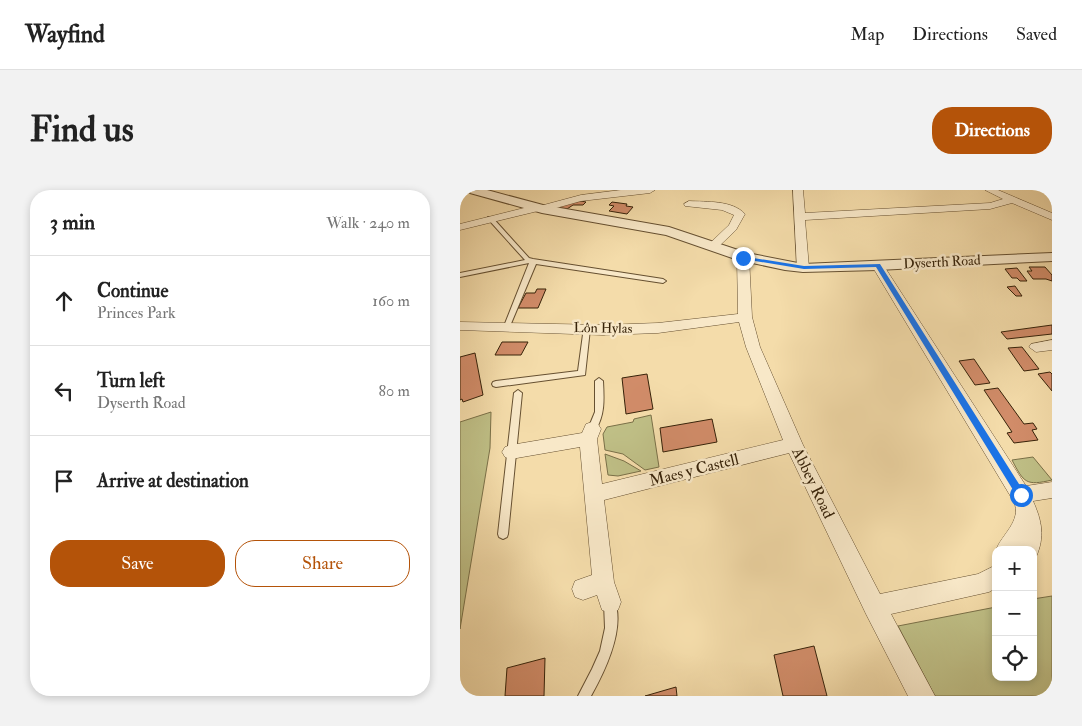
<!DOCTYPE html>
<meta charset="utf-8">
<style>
body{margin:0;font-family:"IM FELL Double Pica",serif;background:#f2f2f2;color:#222}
.controls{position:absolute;right:15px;bottom:15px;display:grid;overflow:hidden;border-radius:10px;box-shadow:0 2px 8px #0003}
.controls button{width:45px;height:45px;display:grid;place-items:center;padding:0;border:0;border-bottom:1px solid #e0e0e0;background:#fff;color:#222;font:25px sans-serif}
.stop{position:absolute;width:15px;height:15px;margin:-11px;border:4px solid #1a73e8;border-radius:50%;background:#fff}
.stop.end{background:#1a73e8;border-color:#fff;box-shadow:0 1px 5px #0008}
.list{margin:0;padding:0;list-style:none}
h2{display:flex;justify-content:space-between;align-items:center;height:65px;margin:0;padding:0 20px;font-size:21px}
h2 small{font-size:16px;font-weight:400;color:#767676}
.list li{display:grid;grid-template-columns:32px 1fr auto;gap:15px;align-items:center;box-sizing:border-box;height:90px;padding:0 20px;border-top:1px solid #e0e0e0}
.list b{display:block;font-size:19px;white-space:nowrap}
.list p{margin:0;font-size:16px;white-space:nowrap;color:#767676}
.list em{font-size:16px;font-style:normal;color:#767676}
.actions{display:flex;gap:10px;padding:15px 20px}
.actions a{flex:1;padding:11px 0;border:1px solid #b45309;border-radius:20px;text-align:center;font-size:18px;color:#b45309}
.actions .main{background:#b45309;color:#fff}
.icon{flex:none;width:28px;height:28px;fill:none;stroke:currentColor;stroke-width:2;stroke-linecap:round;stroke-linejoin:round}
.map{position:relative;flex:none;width:592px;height:506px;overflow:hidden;border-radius:20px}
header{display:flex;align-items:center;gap:30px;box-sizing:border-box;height:70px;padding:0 25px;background:#fff;border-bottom:1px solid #e0e0e0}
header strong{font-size:24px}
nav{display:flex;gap:28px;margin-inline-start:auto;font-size:18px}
.intro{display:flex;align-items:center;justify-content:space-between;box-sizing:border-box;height:120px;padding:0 30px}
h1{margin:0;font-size:35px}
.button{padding:12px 22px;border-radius:20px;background:#b45309;color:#fff;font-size:18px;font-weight:700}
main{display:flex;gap:30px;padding:0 30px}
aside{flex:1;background:#fff;border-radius:20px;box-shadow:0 2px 8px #0003}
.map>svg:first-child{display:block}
.green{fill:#bfbf86;stroke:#7a7048}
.building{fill:#d18c69;stroke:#362209}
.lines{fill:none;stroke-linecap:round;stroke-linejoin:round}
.service-casing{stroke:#665031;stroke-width:2}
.minor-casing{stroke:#665031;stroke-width:1}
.tertiary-casing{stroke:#665031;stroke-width:2}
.service{fill:#f8e8c8;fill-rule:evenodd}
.minor{fill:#f8e8c8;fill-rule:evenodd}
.tertiary{fill:#f8e8c8;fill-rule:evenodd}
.route{fill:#1a73e8}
.labels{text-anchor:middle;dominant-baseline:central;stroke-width:5;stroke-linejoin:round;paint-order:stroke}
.far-street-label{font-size:14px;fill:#362209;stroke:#f8e8c8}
.street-label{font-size:16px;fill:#362209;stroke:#f8e8c8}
</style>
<header>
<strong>Wayfind</strong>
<nav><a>Map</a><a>Directions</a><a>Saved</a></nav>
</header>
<div class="intro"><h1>Find us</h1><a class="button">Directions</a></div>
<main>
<aside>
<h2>3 min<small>Walk · 240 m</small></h2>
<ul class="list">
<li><svg class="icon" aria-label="ahead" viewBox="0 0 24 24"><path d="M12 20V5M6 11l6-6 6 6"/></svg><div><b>Continue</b><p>Princes Park</p></div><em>160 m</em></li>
<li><svg class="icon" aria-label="left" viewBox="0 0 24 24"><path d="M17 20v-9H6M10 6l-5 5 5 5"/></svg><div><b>Turn left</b><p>Dyserth Road</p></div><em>80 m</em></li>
<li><svg class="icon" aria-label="arrive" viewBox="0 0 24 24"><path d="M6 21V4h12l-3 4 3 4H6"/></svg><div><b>Arrive at destination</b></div></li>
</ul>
<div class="actions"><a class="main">Save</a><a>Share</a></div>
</aside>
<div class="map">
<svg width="592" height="506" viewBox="0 0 592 506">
<rect width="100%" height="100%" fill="#f4dcaa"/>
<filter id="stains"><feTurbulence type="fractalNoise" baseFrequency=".004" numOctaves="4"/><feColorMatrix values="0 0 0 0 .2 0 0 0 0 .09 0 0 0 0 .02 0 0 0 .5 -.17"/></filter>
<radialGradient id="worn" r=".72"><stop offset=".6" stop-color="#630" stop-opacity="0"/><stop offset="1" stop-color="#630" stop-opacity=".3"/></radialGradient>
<path class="green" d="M31 222 30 258 0 439V232Z
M191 225 199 277 185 280 163 264 145 260 143 244 147 237 173 232 174 229Z
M145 264 164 271 181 281 158 286 148 285Z
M573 267 592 290C566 296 564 293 552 270Z
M592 406V506H475L438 436 536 417V487H573V409Z"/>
<path class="building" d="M121 11 126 12 123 15H113L107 19 99 18 104 14Z
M152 12 167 14 166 16 173 17 167 24 149 21 154 16 149 15Z
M569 77H585L592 85V91L586 89H573L567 81H572Z
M557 78 567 91H560L557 88H552L545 79Z
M555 96 562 106H556L547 97Z
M77 99H86L78 118H58L66 103H75Z
M592 135V144L547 149 541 142Z
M42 152H68L61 165H35Z
M562 157 579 179 564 181 548 158Z
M15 163 23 205 3 212 2 209 0 210V167Z
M514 169 530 193 515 195 499 171Z
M590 182 592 184V201L578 184Z
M187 184 193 219 166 224 162 188Z
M538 198 564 234 573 233 577 239 572 240 578 250 554 253 547 243 552 242 524 200Z
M252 229 257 252 203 262 200 238Z
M354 456 367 506H323L314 465Z
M85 468 84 506H45L47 478Z
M216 497 217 506H185Z"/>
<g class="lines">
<g class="service-casing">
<path id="service" d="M28 27H32L69 68 73 69 203 89 206 91 203 93 76 74 50 136 47 138H45L44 136 69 73 0 87V83L65 70 28 29Z
M124 137H128L130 139 125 185 36 197 33 196 32 194 33 192 36 191 118 181Z
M139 188 143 191C144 210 145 225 135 241H129L128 239 135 222V191Z
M58 200 62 203 48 344 47 347 43 349 39 347 38 344 54 203Z
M150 407 154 409C166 438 145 481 131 506H118L132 479 140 461 145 438 144 413 146 409Z"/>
</g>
<g class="minor-casing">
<path id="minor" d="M161 0H195L190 3 121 11 82 22 78 21 0 40V34L76 15 80 16 121 5Z
M333 0H343L345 23 530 13 543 9 525 0H538L592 23V30L552 13 530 19 345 30 349 78 343 82 337 78Z
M229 11C247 12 272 10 285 24L276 40 256 59 252 60 246 57 269 35 274 25 262 20 225 16 224 14Z
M283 63 289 67 292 127 300 157 343 255 420 404 518 384 536 375V398L529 402 431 424 475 506H448L406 424 329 263 144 310 154 392 161 412 158 420 150 423 142 420 137 405 123 410 115 407 112 399 115 391 132 385 120 257 51 269 45 267 42 262 45 257 51 255 122 243 126 234 132 232 138 234 141 239 137 249 142 294 323 250 286 157 279 132 198 143 143 145 0 140V132L143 135 198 133 278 124 277 67Z
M418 72 424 76 566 296 592 292V308L573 311C582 331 585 347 576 367L573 368V360H536C542 344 562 331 554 312L412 76Z
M592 150V160L576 162 569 157 571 154Z"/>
</g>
<g class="tertiary-casing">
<path id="tertiary" d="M8 0H27L83 15 209 37 287 63 343 74 592 63V71L418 80 343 82 325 80 278 70 206 45 82 23 10 3Z"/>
</g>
<use href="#service" class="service"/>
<use href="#minor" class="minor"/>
<use href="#tertiary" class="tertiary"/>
</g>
<path class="route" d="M281 66 344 76 420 74 564 302V308H558L416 77 344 79 283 69Z"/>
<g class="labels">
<g class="far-street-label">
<text transform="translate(482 72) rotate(-3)">Dyserth Road</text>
<text transform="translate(143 138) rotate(1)">Lôn Hylas</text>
</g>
<g class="street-label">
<text transform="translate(234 280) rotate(-14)">Maes y Castell</text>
<text transform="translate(353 293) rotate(64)">Abbey Road</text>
</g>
</g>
<rect width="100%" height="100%" filter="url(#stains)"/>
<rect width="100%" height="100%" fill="url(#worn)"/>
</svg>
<div class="controls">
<button>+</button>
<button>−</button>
<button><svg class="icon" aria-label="locate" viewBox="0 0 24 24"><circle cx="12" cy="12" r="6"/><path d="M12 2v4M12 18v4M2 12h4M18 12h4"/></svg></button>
</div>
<div class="stop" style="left:561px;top:305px"></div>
<div class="stop end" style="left:283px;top:68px"></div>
</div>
</main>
